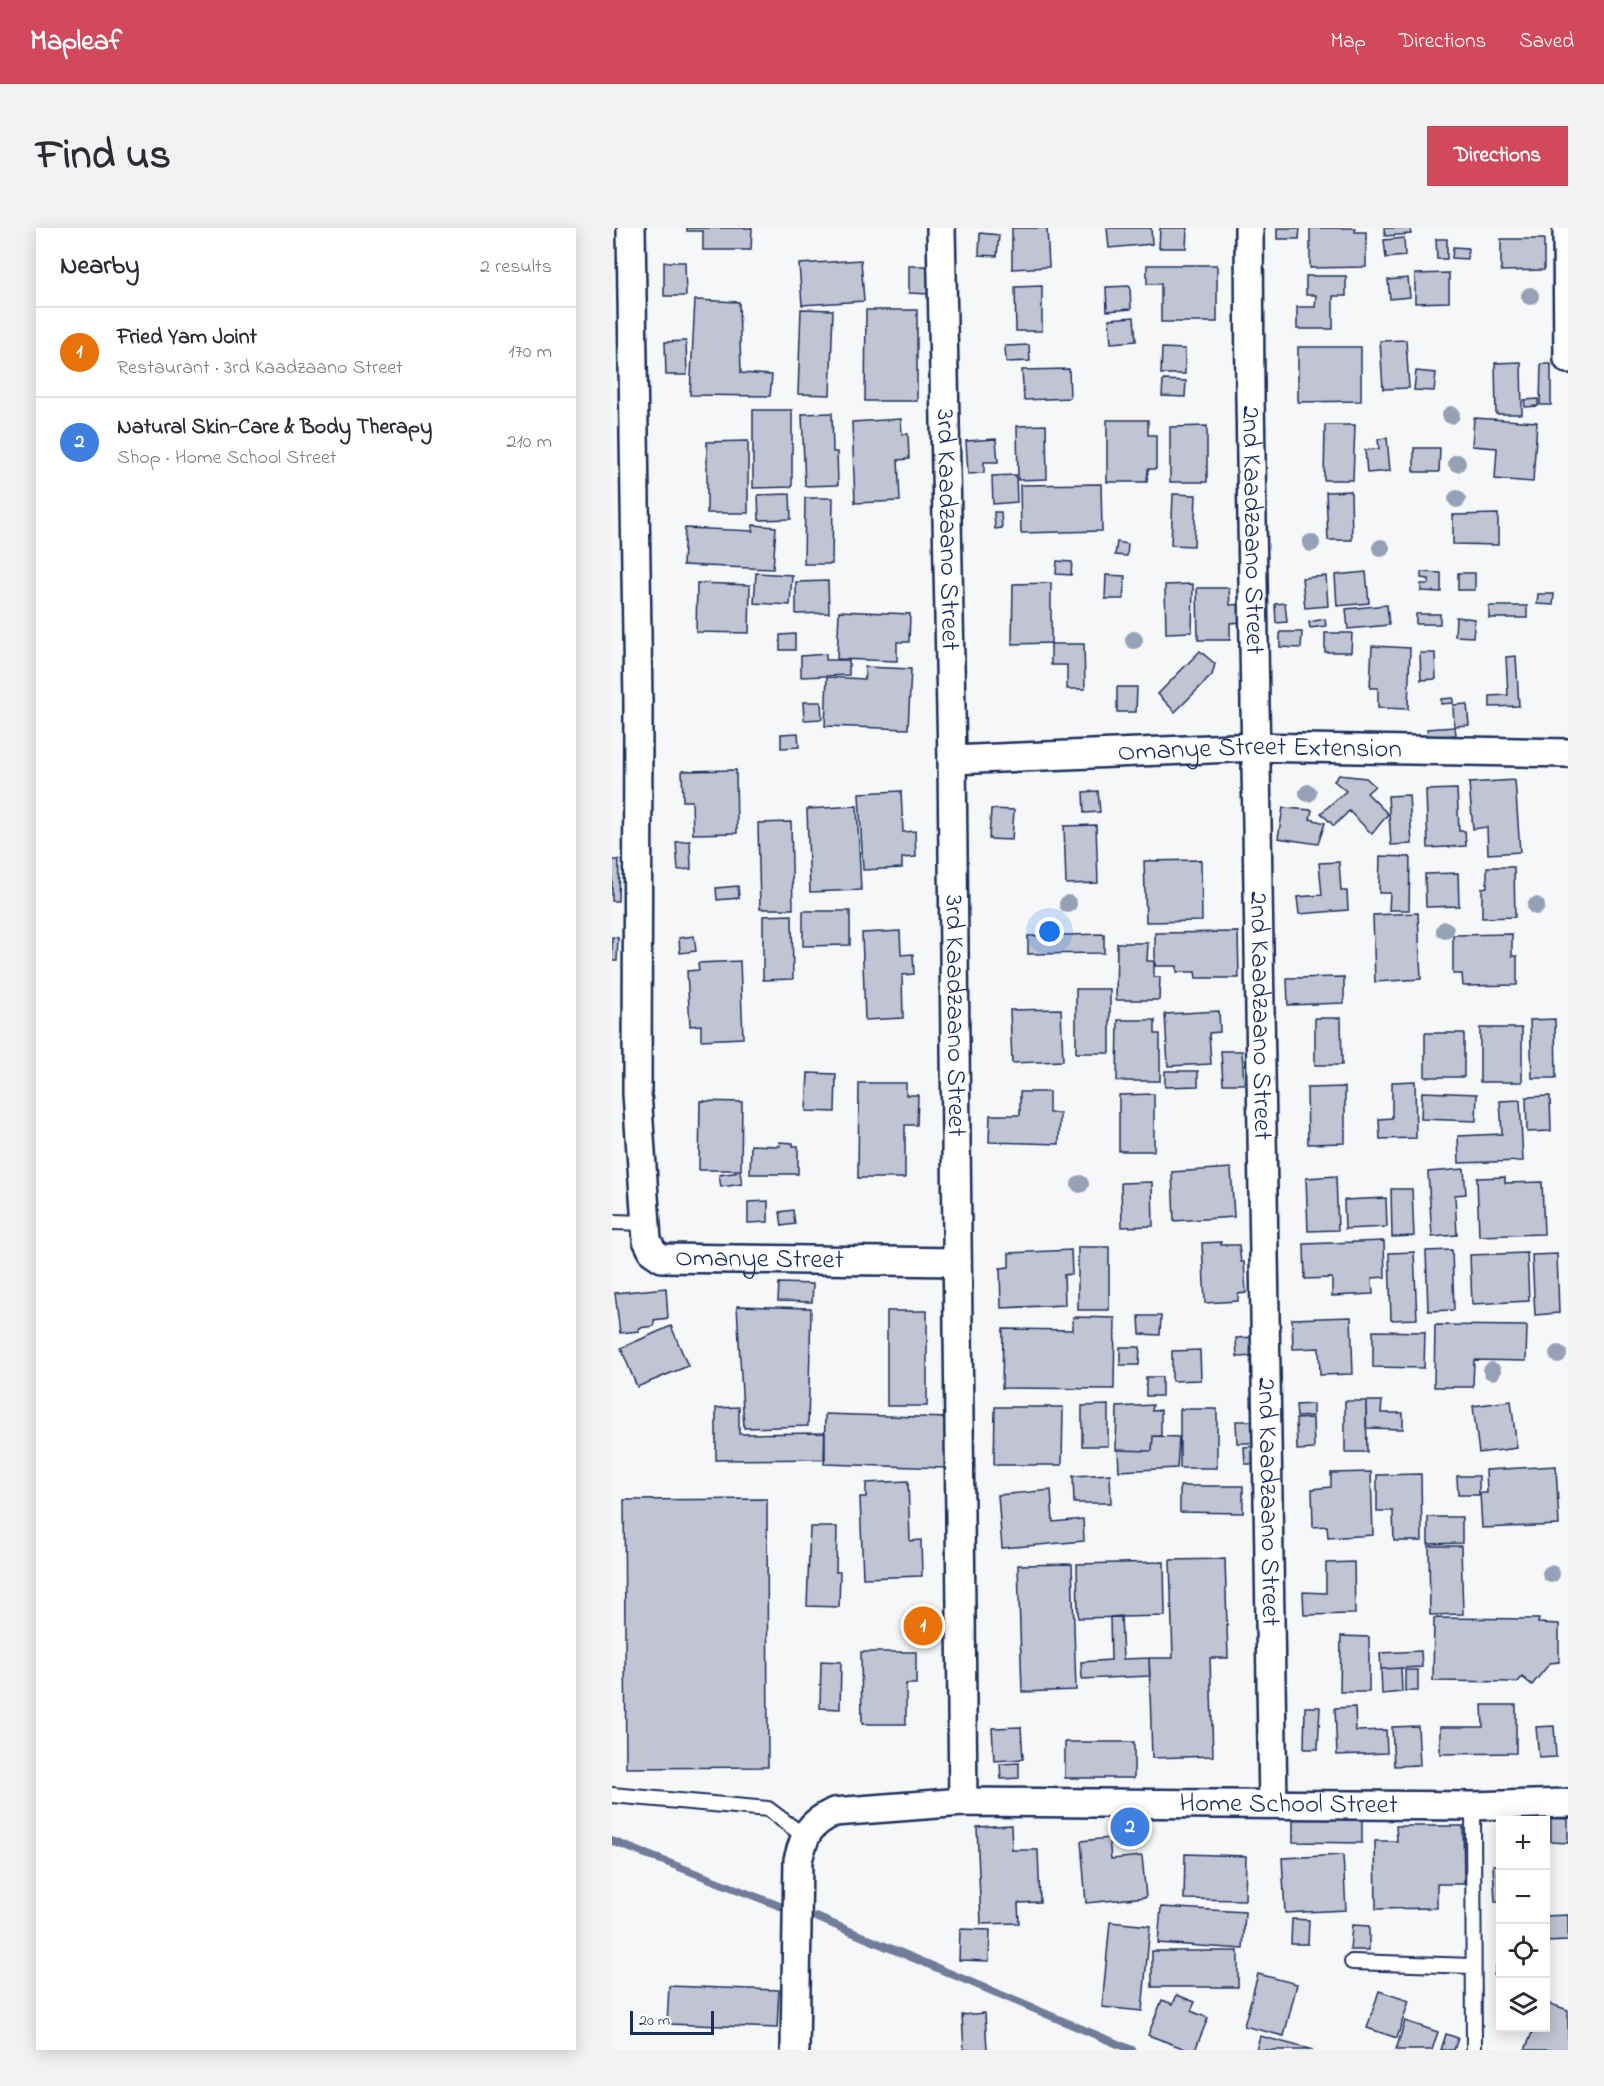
<!DOCTYPE html>
<meta charset="utf-8">
<style>
body{margin:0;font-family:"Indie Flower",sans-serif;background:#f2f2f3;color:#2b2b33}
.controls{position:absolute;right:18px;bottom:18px;display:grid;overflow:hidden;border-radius:0px;box-shadow:0 3px 15px #0003}
.controls button{width:54px;height:54px;display:grid;place-items:center;padding:0;border:0;border-bottom:2px solid #e1e1e2;background:#fff;color:#2b2b33;font:30px sans-serif}
.scale{position:absolute;left:18px;bottom:15px;width:84px;box-sizing:border-box;padding-left:6px;border:3px solid #1b2f5e;border-top:0;font-size:16px;line-height:21px;white-space:nowrap;color:#1b2f5e;-webkit-text-stroke:4px #fff;paint-order:stroke}
.you{position:absolute;left:438px;top:704px;width:21px;height:21px;margin:-15px;border:4px solid #fff;border-radius:50%;background:#1a73e8;box-shadow:0 0 0 9px #1a73e833}
.badge{display:grid;place-items:center;width:39px;height:39px;border-radius:50%;background:#d1495b;color:#fff;font-size:20px;font-weight:700}
.pin{position:absolute;translate:-50% -50%;border:3px solid #fff;box-shadow:0 2px 6px #0006}
.list{margin:0;padding:0;list-style:none}
h2{display:flex;justify-content:space-between;align-items:center;height:78px;margin:0;padding:0 24px;font-size:26px}
h2 small{font-size:20px;font-weight:400;color:#7c7c81}
.list li{display:grid;grid-template-columns:39px 1fr auto;gap:18px;align-items:center;box-sizing:border-box;height:90px;padding:0 24px;border-top:2px solid #e1e1e2}
.list b{display:block;font-size:22px;white-space:nowrap}
.list p{margin:0;font-size:20px;white-space:nowrap;color:#7c7c81}
.list em{font-size:20px;font-style:normal;color:#7c7c81}
.icon{flex:none;width:33px;height:33px;fill:none;stroke:currentColor;stroke-width:2;stroke-linecap:round;stroke-linejoin:round}
.map{position:relative;flex:none;width:956px;height:1822px;overflow:hidden;border-radius:0px}
header{display:flex;align-items:center;gap:36px;box-sizing:border-box;height:84px;padding:0 30px;background:#d1495b;color:#fff}
header strong{font-size:28px}
nav{display:flex;gap:33px;margin-inline-start:auto;font-size:21px}
.intro{display:flex;align-items:center;justify-content:space-between;box-sizing:border-box;height:144px;padding:0 36px}
h1{margin:0;font-size:42px}
.button{padding:15px 27px;border-radius:0px;background:#d1495b;color:#fff;font-size:21px;font-weight:700}
main{display:flex;gap:36px;padding:0 36px}
aside{flex:1;background:#fff;border-radius:0px;box-shadow:0 3px 15px #0003}
.map>svg:first-child{display:block}
.lines{fill:none;stroke-linecap:round;stroke-linejoin:round}
.stream{stroke:#707c99;stroke-width:8}
.building{fill:#c0c4d3;stroke:#1b2f5e;stroke-width:1.5}
.lane-casing{stroke:#1b2f5e;stroke-width:18}
.street-casing{stroke:#1b2f5e;stroke-width:32}
.lane{stroke:#fff;stroke-width:14}
.street{stroke:#fff;stroke-width:27}
.tree{fill:#97a1b6}
.labels{text-anchor:middle;dominant-baseline:central;stroke-width:4.5;stroke-linejoin:round;paint-order:stroke}
.street-label{font-size:27px;fill:#1b2f5e;stroke:#fff}
</style>
<header>
<strong>Mapleaf</strong>
<nav><a>Map</a><a>Directions</a><a>Saved</a></nav>
</header>
<div class="intro"><h1>Find us</h1><a class="button">Directions</a></div>
<main>
<aside>
<h2>Nearby<small>2 results</small></h2>
<ul class="list">
<li><span class="badge" style="background:#e8710a">1</span><div><b>Fried Yam Joint</b><p>Restaurant · 3rd Kaadzaano Street</p></div><em>170 m</em></li>
<li><span class="badge" style="background:#3f7fe0">2</span><div><b>Natural Skin-Care &amp; Body Therapy</b><p>Shop · Home School Street</p></div><em>210 m</em></li>
</ul>
</aside>
<div class="map">
<svg width="956" height="1822" viewBox="0 0 956 1822">
<rect width="100%" height="100%" fill="#f6f7f9"/>
<filter id="ink" filterUnits="userSpaceOnUse"><feTurbulence type="fractalNoise" baseFrequency=".0167" numOctaves="2"/><feDisplacementMap in="SourceGraphic" scale="12" xChannelSelector="R" yChannelSelector="G"/><feConvolveMatrix kernelMatrix="1 2 1 2 8 2 1 2 1" color-interpolation-filters="sRGB"/></filter>
<g filter="url(#ink)">
<g class="lines">
<path class="stream" d="M0 1613 173 1680
M204 1689 520 1822"/>
</g>
<path class="building" d="M75 0H140L139 22H91V3H75Z
M400 0H435L437 39 400 41Z
M495 0H539L540 16 497 20Z
M548 0H575L574 20H547Z
M665 0H688L687 11H665Z
M698 0H743V4H754V39L698 40Z
M772 0H798L799 6 773 8Z
M368 5 387 7 385 28 367 27Z
M792 10 793 28 774 30 772 12Z
M824 11H835V31H825Z
M889 11H932V42L889 43Z
M841 19 856 20 855 31 840 30Z
M249 32 252 73 190 77 187 36Z
M52 34H73L74 68H52Z
M535 37H605V94H549V56H535Z
M297 38H319L318 66 297 65Z
M837 45V74L803 75V46Z
M694 48H734V68H721V101H685V79H703L704 67H694Z
M796 50 798 69 778 71 776 52Z
M430 58V103H404L403 59Z
M518 58 519 81 495 83 494 59Z
M83 72 127 74 129 145 160 147 158 168 78 167Z
M189 81 221 82 218 167 186 166Z
M254 82H305V173H253Z
M522 89 524 113 499 115 497 91Z
M794 112 797 160 771 161 768 113Z
M74 113 75 147H54L53 114Z
M417 117 418 133 394 134 393 118Z
M686 119H749V173L686 174Z
M550 120 573 121V146H549Z
M909 134 910 186H884L883 135Z
M929 136H939V177H928Z
M457 141 458 170 412 172 410 142Z
M804 143 824 145 822 163 802 162Z
M551 152 574 153 573 169 550 168Z
M926 171V178L913 179 912 172Z
M141 182H180V259L141 260Z
M220 185 221 224H225L226 257 193 258 190 186Z
M862 190 925 194 921 254 883 251 885 220 860 218Z
M289 191 290 206H296L297 231 286 232 288 273 243 275 240 194Z
M495 192H536V207H544V241H536L535 254H495Z
M434 197 435 251 406 252 405 198Z
M713 197H743L741 252H712Z
M595 198V254H558V199Z
M775 210 778 243 755 245 753 222 767 221 766 211Z
M384 211 386 234H372V245L356 246 354 213Z
M136 213V285H95V214Z
M802 220H828L827 244H802Z
M404 247 405 274 381 276 380 248Z
M489 256 490 303 409 305 408 257Z
M739 263 740 312H716L714 264Z
M178 266 179 291 147 292 146 267Z
M561 266 584 267 582 318 559 317Z
M193 270H221L220 336H192Z
M382 284H389L390 300 383 301Z
M886 286V317L841 316V287Z
M141 297 164 299 161 341 71 337 73 300 141 303Z
M505 314 516 316 515 328 503 327Z
M445 333 460 334 459 347 444 346Z
M754 344 757 375 725 378 723 347Z
M809 344 829 345V364L809 363V356H817V351L809 350Z
M144 345 180 347 178 377 142 375Z
M846 345H863V362H846Z
M494 347 513 348 511 371H493Z
M714 348 716 378 693 380 690 350Z
M216 353 217 385 184 386V354Z
M85 355 138 357 137 405 84 404Z
M439 355V415L400 416 401 356Z
M581 356 580 404 554 405 553 357Z
M585 360H617L618 377 631 376V394L618 395V412H586Z
M926 366H942L941 377 925 376Z
M673 375 675 394 664 395 663 376Z
M775 377 777 397 736 401 734 381Z
M877 378H915V390H877Z
M227 383 298 386 297 414H285V433L225 431Z
M804 386H828V396H804Z
M844 389 863 391 861 409 843 408Z
M713 391 714 398 698 400 697 394Z
M668 404H690L689 420 668 419Z
M713 405H740L739 424H713Z
M183 406V422H168V407Z
M439 416H472L473 461H455V437H439Z
M760 418 798 420 796 481 766 480V460H758Z
M588 423 603 436 600 447 563 484 546 466Z
M808 425H823L824 451 809 452Z
M214 426V432H237V447L189 449V428Z
M904 428 907 478 878 479V468L896 467 894 429Z
M253 439 299 441 296 501 213 498 215 449 253 451Z
M505 459H525L524 484H505Z
M841 470V475L829 476V471Z
M191 474H209L210 491 192 492Z
M855 476 857 497 842 498 841 477Z
M843 499 844 507 816 509 815 501Z
M186 505 187 519 169 520V506Z
M124 542 125 605 81 606 80 573H71L70 543Z
M727 547 754 550 763 558 755 565 776 586 760 606 737 583 722 598 709 585 734 563 722 553Z
M903 552 908 624 876 626 875 599 861 601 857 555Z
M845 561 847 603H853L854 618 816 620 814 562Z
M289 563 291 604 303 603 304 629 290 630V640L251 642 247 565Z
M486 563 488 584 472 585 471 564Z
M797 567 800 616 779 617 776 568Z
M245 578 249 662 198 664 195 581Z
M671 580 700 582 698 591 713 595 706 616 666 610Z
M379 581 402 582 400 612 377 611Z
M179 594 181 681H148L146 595Z
M484 597 486 655 454 656 452 598Z
M78 613 79 641 66 642 64 614Z
M768 628 798 629 797 682H777L778 665H767Z
M0 632H7L6 673H0Z
M589 632 590 693 534 694 532 633Z
M727 634 729 663H735L736 682 687 686 685 669 710 667 707 635Z
M875 639H902L903 689 870 690V660L875 659Z
M846 645 847 678 814 679 813 646Z
M126 658 127 670 105 672 104 660Z
M191 683H238V717L191 718Z
M806 685 809 751 763 754 761 687Z
M180 687 181 751 151 752V688Z
M288 703 289 727 301 726 302 746 290 747 291 790 253 792 250 705Z
M626 704 627 750H584L583 744H565V738H543V705Z
M492 706V725L416 726V708Z
M900 706V728H905V757L851 758 850 746H841V707Z
M82 708 84 723 68 725 67 710Z
M0 709 6 710 5 733H0Z
M505 715H536L535 733H542V749H548L547 772H504Z
M128 733 131 810 89 812V797L78 798 75 743 87 742 86 735Z
M732 749V775L676 777 675 750Z
M464 761H498V825H464Z
M449 781 451 833 400 835 398 782Z
M607 783 608 804 597 805 599 836 556 838 553 786Z
M703 790H729L730 837H703Z
M943 791 944 850H920L918 792Z
M506 792H543V806H548V853H505Z
M868 800H910V854H868Z
M813 805H852V849H813Z
M609 823H630L632 856H611Z
M553 843H586V858L553 859Z
M196 845 224 846 223 884 194 883Z
M803 853 804 910 768 911 767 891 780 890V854Z
M247 855H294V867H306L305 897H293V950H246Z
M733 859V915L696 916 695 860Z
M408 864H437V885H448L447 916 377 914 378 887H408Z
M810 864 865 866 864 893 809 891Z
M542 866V923H507V867Z
M938 868 939 903 915 904 914 869Z
M908 872 911 933 847 935 846 908 890 906 888 873Z
M88 873 130 874 129 942H87Z
M167 914 181 915V918H186V946H138L139 917 168 918Z
M619 940 622 989 562 993 560 944Z
M852 941 854 966 843 967 845 1007 820 1009 816 944Z
M128 944 130 956 109 959 107 947Z
M724 948 726 1002 696 1003 694 950Z
M893 949V955L930 954 932 1006 867 1008 865 950Z
M540 954 541 998 510 999 509 955Z
M779 961H800L802 1008 780 1009Z
M774 970 775 999 733 1001 732 972Z
M156 973V994L136 995V974Z
M181 982 183 996 170 998 168 984Z
M772 1013 773 1049 760 1050 761 1066 720 1068V1050L693 1051 692 1016Z
M609 1014V1017H627L629 1034H632L634 1065 626 1066V1073L593 1075 590 1015Z
M466 1019H497V1082H466Z
M459 1022 460 1046 452 1047 453 1077 389 1080 388 1040 397 1039V1025Z
M840 1022 842 1082 816 1083 814 1023Z
M802 1024 805 1091 779 1092 777 1025Z
M915 1025 917 1073 860 1076 858 1027Z
M945 1026 947 1085 923 1087 920 1027Z
M167 1055 201 1056 200 1074 166 1073Z
M54 1060 56 1090 42 1092V1098L27 1100V1103L8 1105 3 1065Z
M125 1078 199 1080 196 1198 132 1200Z
M275 1083H315V1178H275Z
M527 1088H549L548 1107 528 1106Z
M461 1089 503 1090 502 1161 390 1160 391 1101 461 1102Z
M739 1089 741 1146 708 1147 707 1120 681 1121 680 1091Z
M823 1097 915 1098 914 1133 862 1132 861 1159H822Z
M59 1098 76 1138 25 1159 9 1120Z
M761 1103 813 1104 812 1140 761 1139Z
M644 1109 645 1128 625 1129 624 1110Z
M508 1119H528L527 1137H508Z
M588 1122 589 1152 560 1153V1123Z
M534 1149H550V1168H534Z
M733 1173H754L755 1224H733Z
M754 1173H770L769 1185H791V1201L754 1200Z
M899 1173 905 1220 867 1225 861 1178Z
M701 1176V1188L685 1189 684 1177Z
M496 1177V1218H470V1178Z
M541 1177 540 1183 549 1182V1208H541L540 1223 504 1222 505 1179Z
M127 1179V1206L213 1205V1231L104 1232V1180Z
M383 1179H451L450 1237H382Z
M568 1181H605V1240H568Z
M213 1186 336 1190 334 1240 212 1236Z
M701 1190 702 1221 685 1222 684 1191Z
M624 1193H642V1215H625Z
M541 1208 567 1209 565 1240 507 1243 506 1222 540 1223Z
M645 1218 646 1236H633L632 1219Z
M944 1238 947 1297 870 1300 868 1265H875L874 1242Z
M759 1244 761 1307 716 1310 715 1298 701 1299 700 1261 719 1259V1245Z
M498 1246 499 1275H462L461 1248Z
M809 1246 810 1313H782L781 1283H765V1247Z
M845 1248H867V1267H846Z
M296 1253 298 1313 309 1312 310 1348 251 1350 248 1269H254V1255Z
M568 1258H631V1285L568 1284Z
M439 1262 441 1294 471 1291 472 1313 390 1320 386 1267Z
M155 1271 156 1539 14 1540 12 1272Z
M816 1289H850V1315L816 1316Z
M198 1299H225L224 1344H228L227 1379 195 1378Z
M817 1318H849L851 1386 818 1387Z
M613 1331 616 1430H598L601 1528 540 1530 537 1430H561L558 1332Z
M552 1334 553 1388 466 1390 465 1336Z
M742 1334 743 1386 692 1387 691 1364 714 1365V1335Z
M460 1336 464 1462 410 1464 406 1337Z
M509 1388 511 1431 537 1430 538 1448 470 1451 469 1434 499 1432 498 1389Z
M822 1390 927 1391 926 1395 947 1396V1434L938 1435 920 1457 910 1449 906 1454 821 1453Z
M729 1408 757 1409V1464H728Z
M809 1423 810 1439 769 1441 768 1425Z
M249 1424H304V1456H294V1496H250Z
M209 1433 229 1434 228 1481 208 1480Z
M789 1440 790 1464 770 1466 769 1441Z
M793 1442H806V1463H793Z
M870 1477H904V1525L828 1526V1499H871Z
M693 1479H708L706 1521H692Z
M743 1479 744 1503 774 1502 775 1525 725 1527 723 1480Z
M806 1498 808 1537 782 1538 780 1499Z
M942 1498 944 1529 927 1530 924 1499Z
M409 1499 411 1531 382 1533 380 1500Z
M453 1514H522V1550H453Z
M407 1535V1550L389 1551 388 1536Z
M939 1590 956 1591V1615L939 1614Z
M681 1591H750V1615L681 1614Z
M399 1597 400 1622H426L428 1674 406 1675 407 1695 369 1696 365 1599Z
M784 1598H851L852 1656H825V1680L764 1681 763 1613H785Z
M497 1610 499 1631 530 1628 534 1669 474 1675 469 1613Z
M573 1626 634 1628 633 1672 572 1671Z
M731 1627 734 1682 673 1685 670 1630Z
M881 1637H888V1674H883Z
M549 1679 633 1684 631 1721 546 1715Z
M956 1687V1713L933 1714V1688Z
M680 1691 697 1692 696 1716H679Z
M498 1694 538 1698 530 1783 490 1779Z
M740 1697 757 1698V1722H738Z
M348 1701 378 1702 377 1733 347 1732Z
M540 1723H626V1759H540Z
M887 1725H888V1749L882 1748Z
M646 1746 685 1756 672 1808 632 1798Z
M888 1757V1786L883 1785Z
M57 1758 167 1762 165 1800 55 1796Z
M767 1763 797 1773 785 1810 755 1800Z
M565 1767 583 1774 579 1783 596 1790 583 1822H576L536 1807 550 1772 561 1776Z
M933 1774 956 1782V1822H913L922 1800H933Z
M373 1785 375 1822H352L350 1787Z
M793 1793 826 1804 820 1822H784Z
M834 1806 846 1810 842 1822H829Z
M648 1808 701 1822H644Z"/>
<g class="lines">
<g class="lane-casing">
<path id="lane" d="M0 994 34 995
M0 1567 156 1581 192 1608
M861 1578 862 1822
M740 1734 861 1738"/>
</g>
<g class="street-casing">
<g id="street">
<path id="s1" d="M19 0 26 476 25 865 35 1012 41 1024 50 1030 345 1034"/>
<path id="s2" d="M329 0 340 532 351 1574"/>
<path id="s3" d="M637 0 638 170 661 1576"/>
<path d="M955 0 956 131"/>
<path id="s4" d="M340 532 644 519 956 525"/>
<path id="s5" d="M183 1822 186 1632C193 1605 197 1596 222 1584L351 1574 861 1578 956 1575"/>
</g>
</g>
<use href="#lane" class="lane"/>
<use href="#street" class="street"/>
</g>
<g class="tree">
<circle cx="918" cy="68" r="9"/>
<circle cx="839" cy="187" r="9"/>
<circle cx="845" cy="235" r="9"/>
<circle cx="845" cy="271" r="9"/>
<circle cx="699" cy="315" r="9"/>
<circle cx="769" cy="320" r="9"/>
<circle cx="522" cy="412" r="9"/>
<circle cx="696" cy="565" r="9"/>
<circle cx="456" cy="676" r="9"/>
<circle cx="924" cy="678" r="9"/>
<circle cx="833" cy="702" r="9"/>
<circle cx="468" cy="956" r="9"/>
<circle cx="946" cy="1126" r="9"/>
<circle cx="880" cy="1143" r="9"/>
<circle cx="939" cy="1346" r="9"/>
</g>
</g>
<g class="labels">
<g class="street-label">
<text stroke="none"><textPath href="#s2" startOffset="302">3rd Kaadzaano Street</textPath></text>
<text stroke="none"><textPath href="#s3" startOffset="302">2nd Kaadzaano Street</textPath></text>
<text stroke="none"><textPath href="#s4" startOffset="308">Omanye Street Extension</textPath></text>
<text stroke="none"><textPath href="#s2" startOffset="788">3rd Kaadzaano Street</textPath></text>
<text stroke="none"><textPath href="#s3" startOffset="788">2nd Kaadzaano Street</textPath></text>
<text stroke="none"><textPath href="#s1" startOffset="1134">Omanye Street</textPath></text>
<text stroke="none"><textPath href="#s3" startOffset="1274">2nd Kaadzaano Street</textPath></text>
<text stroke="none"><textPath href="#s5" startOffset="708">Home School Street</textPath></text>
</g>
</g>
</svg>
<div class="controls">
<button>+</button>
<button>−</button>
<button><svg class="icon" aria-label="locate" viewBox="0 0 24 24"><circle cx="12" cy="12" r="6"/><path d="M12 2v4M12 18v4M2 12h4M18 12h4"/></svg></button>
<button><svg class="icon" aria-label="layers" viewBox="0 0 24 24"><path d="M12 4l9 5-9 5-9-5zM3 14l9 5 9-5"/></svg></button>
</div>
<div class="scale">20 m</div>
<div class="you"></div>
<div class="pin badge" style="left:311px;top:1398px;background:#e8710a">1</div>
<div class="pin badge" style="left:518px;top:1599px;background:#3f7fe0">2</div>
</div>
</main>
